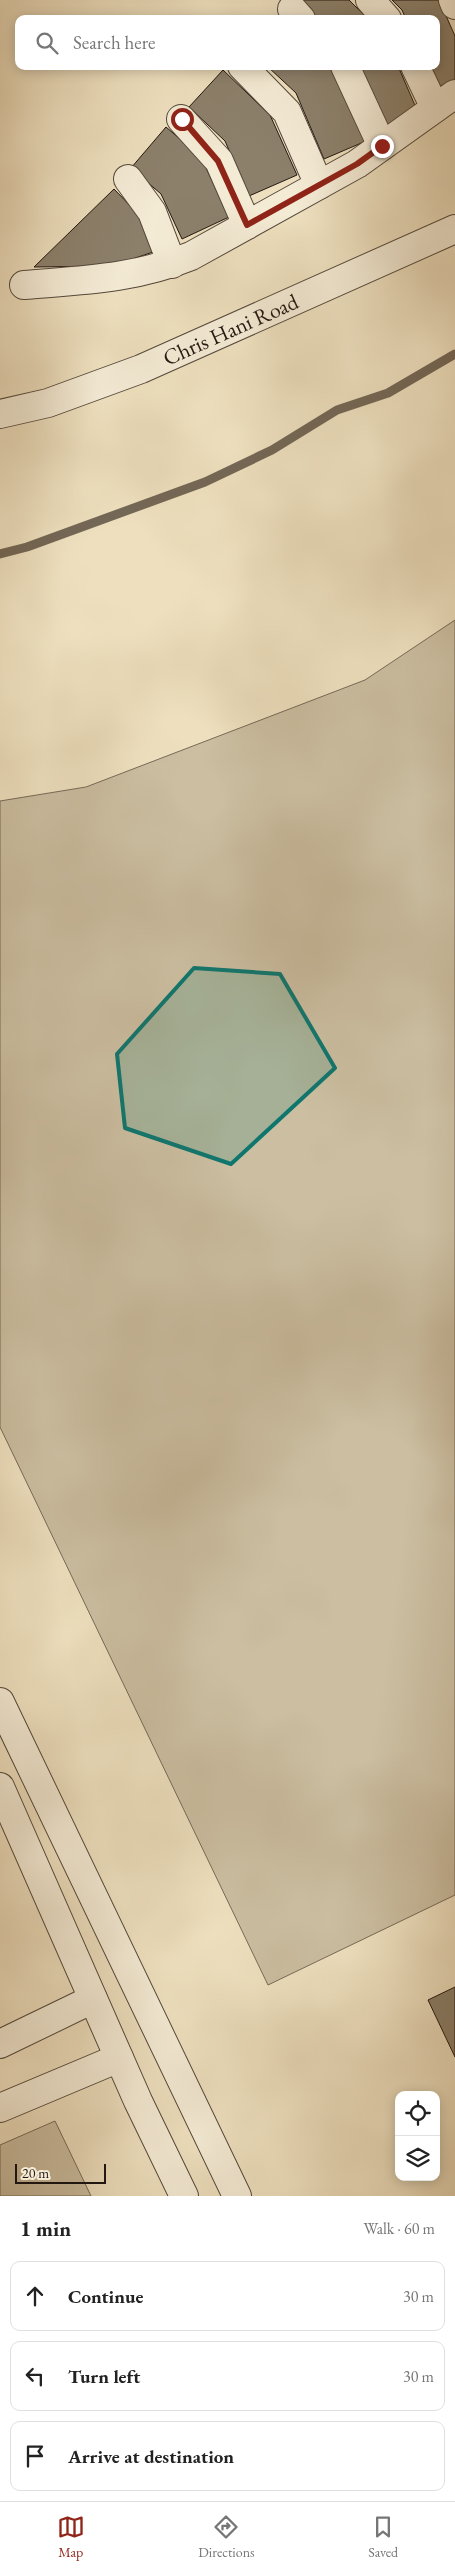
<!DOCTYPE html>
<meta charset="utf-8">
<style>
body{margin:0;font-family:"EB Garamond",serif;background:#f2f2f2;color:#222}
.controls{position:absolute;right:15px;bottom:15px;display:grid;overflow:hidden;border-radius:10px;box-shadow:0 2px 12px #0003}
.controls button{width:45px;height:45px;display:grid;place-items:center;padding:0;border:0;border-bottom:1px solid #e0e0e0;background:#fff;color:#222;font:25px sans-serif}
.scale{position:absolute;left:15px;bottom:12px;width:91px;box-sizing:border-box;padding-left:5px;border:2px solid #221711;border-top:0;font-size:14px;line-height:18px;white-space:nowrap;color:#221711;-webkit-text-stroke:4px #f4ebd5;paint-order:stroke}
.stop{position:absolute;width:15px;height:15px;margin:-11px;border:4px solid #8f2418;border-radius:50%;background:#fff}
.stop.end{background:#8f2418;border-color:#fff;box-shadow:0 1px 5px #0008}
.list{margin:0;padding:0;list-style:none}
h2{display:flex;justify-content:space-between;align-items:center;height:65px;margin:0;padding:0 20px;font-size:21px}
h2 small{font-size:16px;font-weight:400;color:#767676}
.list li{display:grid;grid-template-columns:32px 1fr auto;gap:15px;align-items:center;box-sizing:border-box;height:70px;margin:0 10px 10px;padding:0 10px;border:1px solid #e0e0e0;border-radius:10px}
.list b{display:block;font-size:19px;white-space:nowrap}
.list em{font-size:16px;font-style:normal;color:#767676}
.icon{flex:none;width:28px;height:28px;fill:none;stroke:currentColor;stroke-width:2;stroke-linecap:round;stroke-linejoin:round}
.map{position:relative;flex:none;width:455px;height:2196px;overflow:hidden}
.search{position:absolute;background:#fff;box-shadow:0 2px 12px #0003;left:15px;right:15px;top:15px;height:55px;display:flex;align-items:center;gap:12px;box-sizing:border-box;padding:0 18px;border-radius:10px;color:#767676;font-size:19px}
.sheet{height:305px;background:#fff}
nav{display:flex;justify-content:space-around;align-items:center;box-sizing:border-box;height:70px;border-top:1px solid #e0e0e0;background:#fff;font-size:14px;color:#767676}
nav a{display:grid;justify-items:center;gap:2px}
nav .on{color:#8f2418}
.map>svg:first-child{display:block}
.green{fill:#cbbea1;stroke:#766a59}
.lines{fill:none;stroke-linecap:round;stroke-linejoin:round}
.stream{stroke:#736756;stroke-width:9}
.building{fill:#8c806b;stroke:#221711}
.minor-casing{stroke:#55493c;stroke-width:30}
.minor{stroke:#f4ebd5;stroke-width:28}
.route{stroke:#8f2418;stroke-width:6}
.marked{fill:#0f766e;fill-opacity:0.2;stroke:#0f766e;stroke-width:4;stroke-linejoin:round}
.labels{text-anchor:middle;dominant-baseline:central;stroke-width:4;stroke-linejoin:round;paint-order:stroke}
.street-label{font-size:22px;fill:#221711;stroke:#f4ebd5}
</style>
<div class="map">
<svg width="455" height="2196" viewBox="0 0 455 2196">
<rect width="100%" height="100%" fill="#eee0bf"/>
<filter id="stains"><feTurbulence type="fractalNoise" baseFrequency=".004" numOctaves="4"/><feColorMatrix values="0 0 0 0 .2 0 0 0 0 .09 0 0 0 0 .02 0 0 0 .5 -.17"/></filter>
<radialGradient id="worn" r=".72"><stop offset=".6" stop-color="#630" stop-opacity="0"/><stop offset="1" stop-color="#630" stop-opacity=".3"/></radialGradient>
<path class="green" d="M455 620V1895L268 1985 0 1427V801L86 787 365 680Z
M55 2121 91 2196H0V2145Z"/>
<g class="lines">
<path class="stream" d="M0 554 27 547 205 482 272 450 337 410 388 393 455 354"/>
</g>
<path class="building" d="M296 0H349L368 19H316Z
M392 0H439L455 36V80L436 88 427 66H436V19H406L402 10Z
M267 66H333L366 141 324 159 296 93Z
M357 66H398L420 117 386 132Z
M223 70 270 115 297 175 249 196 225 141 189 107Z
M166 127 201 157 229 217 182 239 161 194 131 168Z
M114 189 141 217 153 252 112 266 34 267Z
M455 1987V2057L428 2000Z"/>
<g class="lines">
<g class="minor-casing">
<g id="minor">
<path d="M370 0 387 19"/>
<path d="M453 0 455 5"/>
<path d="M292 9 301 19"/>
<path d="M242 66 287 112 319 185"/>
<path d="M345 66 382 146"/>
<path d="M415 66 435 108"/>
<path d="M181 119 219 161 247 225"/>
<path d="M128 179 152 212 172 264"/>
<path d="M24 285C84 280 134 279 191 256L357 164 455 94"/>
<path id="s1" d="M0 414 48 403 141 369 455 229"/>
<path d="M0 1702 237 2196"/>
<path d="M0 1787 138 2101 184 2196"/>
<path d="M0 2044 93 1999"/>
<path d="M0 2108 119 2058"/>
</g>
</g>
<use href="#minor" class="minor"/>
</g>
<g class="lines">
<path class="route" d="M182 119 218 161 247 225 357 164 382 146"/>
</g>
<path class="marked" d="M194 968 280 974 335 1068 231 1164 125 1128 117 1054Z"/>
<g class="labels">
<g class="street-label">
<text stroke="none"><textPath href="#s1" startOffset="246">Chris Hani Road</textPath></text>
</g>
</g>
<rect width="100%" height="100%" filter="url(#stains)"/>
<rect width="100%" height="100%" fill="url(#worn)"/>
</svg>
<div class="controls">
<button><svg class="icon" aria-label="locate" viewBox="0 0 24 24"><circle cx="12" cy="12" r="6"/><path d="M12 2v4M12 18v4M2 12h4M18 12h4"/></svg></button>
<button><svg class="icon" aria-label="layers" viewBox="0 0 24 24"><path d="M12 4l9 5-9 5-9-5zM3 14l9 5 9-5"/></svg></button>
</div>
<div class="scale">20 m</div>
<div class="stop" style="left:182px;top:119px"></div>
<div class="stop end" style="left:382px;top:146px"></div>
<div class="search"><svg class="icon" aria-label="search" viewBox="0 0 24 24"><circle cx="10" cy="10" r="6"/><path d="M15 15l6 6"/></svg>Search here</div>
</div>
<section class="sheet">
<h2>1 min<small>Walk · 60 m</small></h2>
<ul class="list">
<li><svg class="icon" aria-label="ahead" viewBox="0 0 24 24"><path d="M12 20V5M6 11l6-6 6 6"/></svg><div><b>Continue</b></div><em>30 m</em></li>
<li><svg class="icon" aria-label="left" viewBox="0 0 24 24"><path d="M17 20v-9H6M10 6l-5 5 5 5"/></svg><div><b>Turn left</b></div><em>30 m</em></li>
<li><svg class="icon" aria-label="arrive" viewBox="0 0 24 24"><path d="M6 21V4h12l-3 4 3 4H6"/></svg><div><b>Arrive at destination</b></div></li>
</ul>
</section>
<nav>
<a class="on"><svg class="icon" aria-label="map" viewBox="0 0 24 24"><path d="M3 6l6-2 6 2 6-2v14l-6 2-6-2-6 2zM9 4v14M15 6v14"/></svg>Map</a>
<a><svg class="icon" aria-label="directions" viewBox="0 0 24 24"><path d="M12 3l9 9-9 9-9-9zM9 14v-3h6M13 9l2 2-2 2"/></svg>Directions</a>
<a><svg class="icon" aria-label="saved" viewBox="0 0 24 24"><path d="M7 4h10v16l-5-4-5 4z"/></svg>Saved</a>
</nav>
